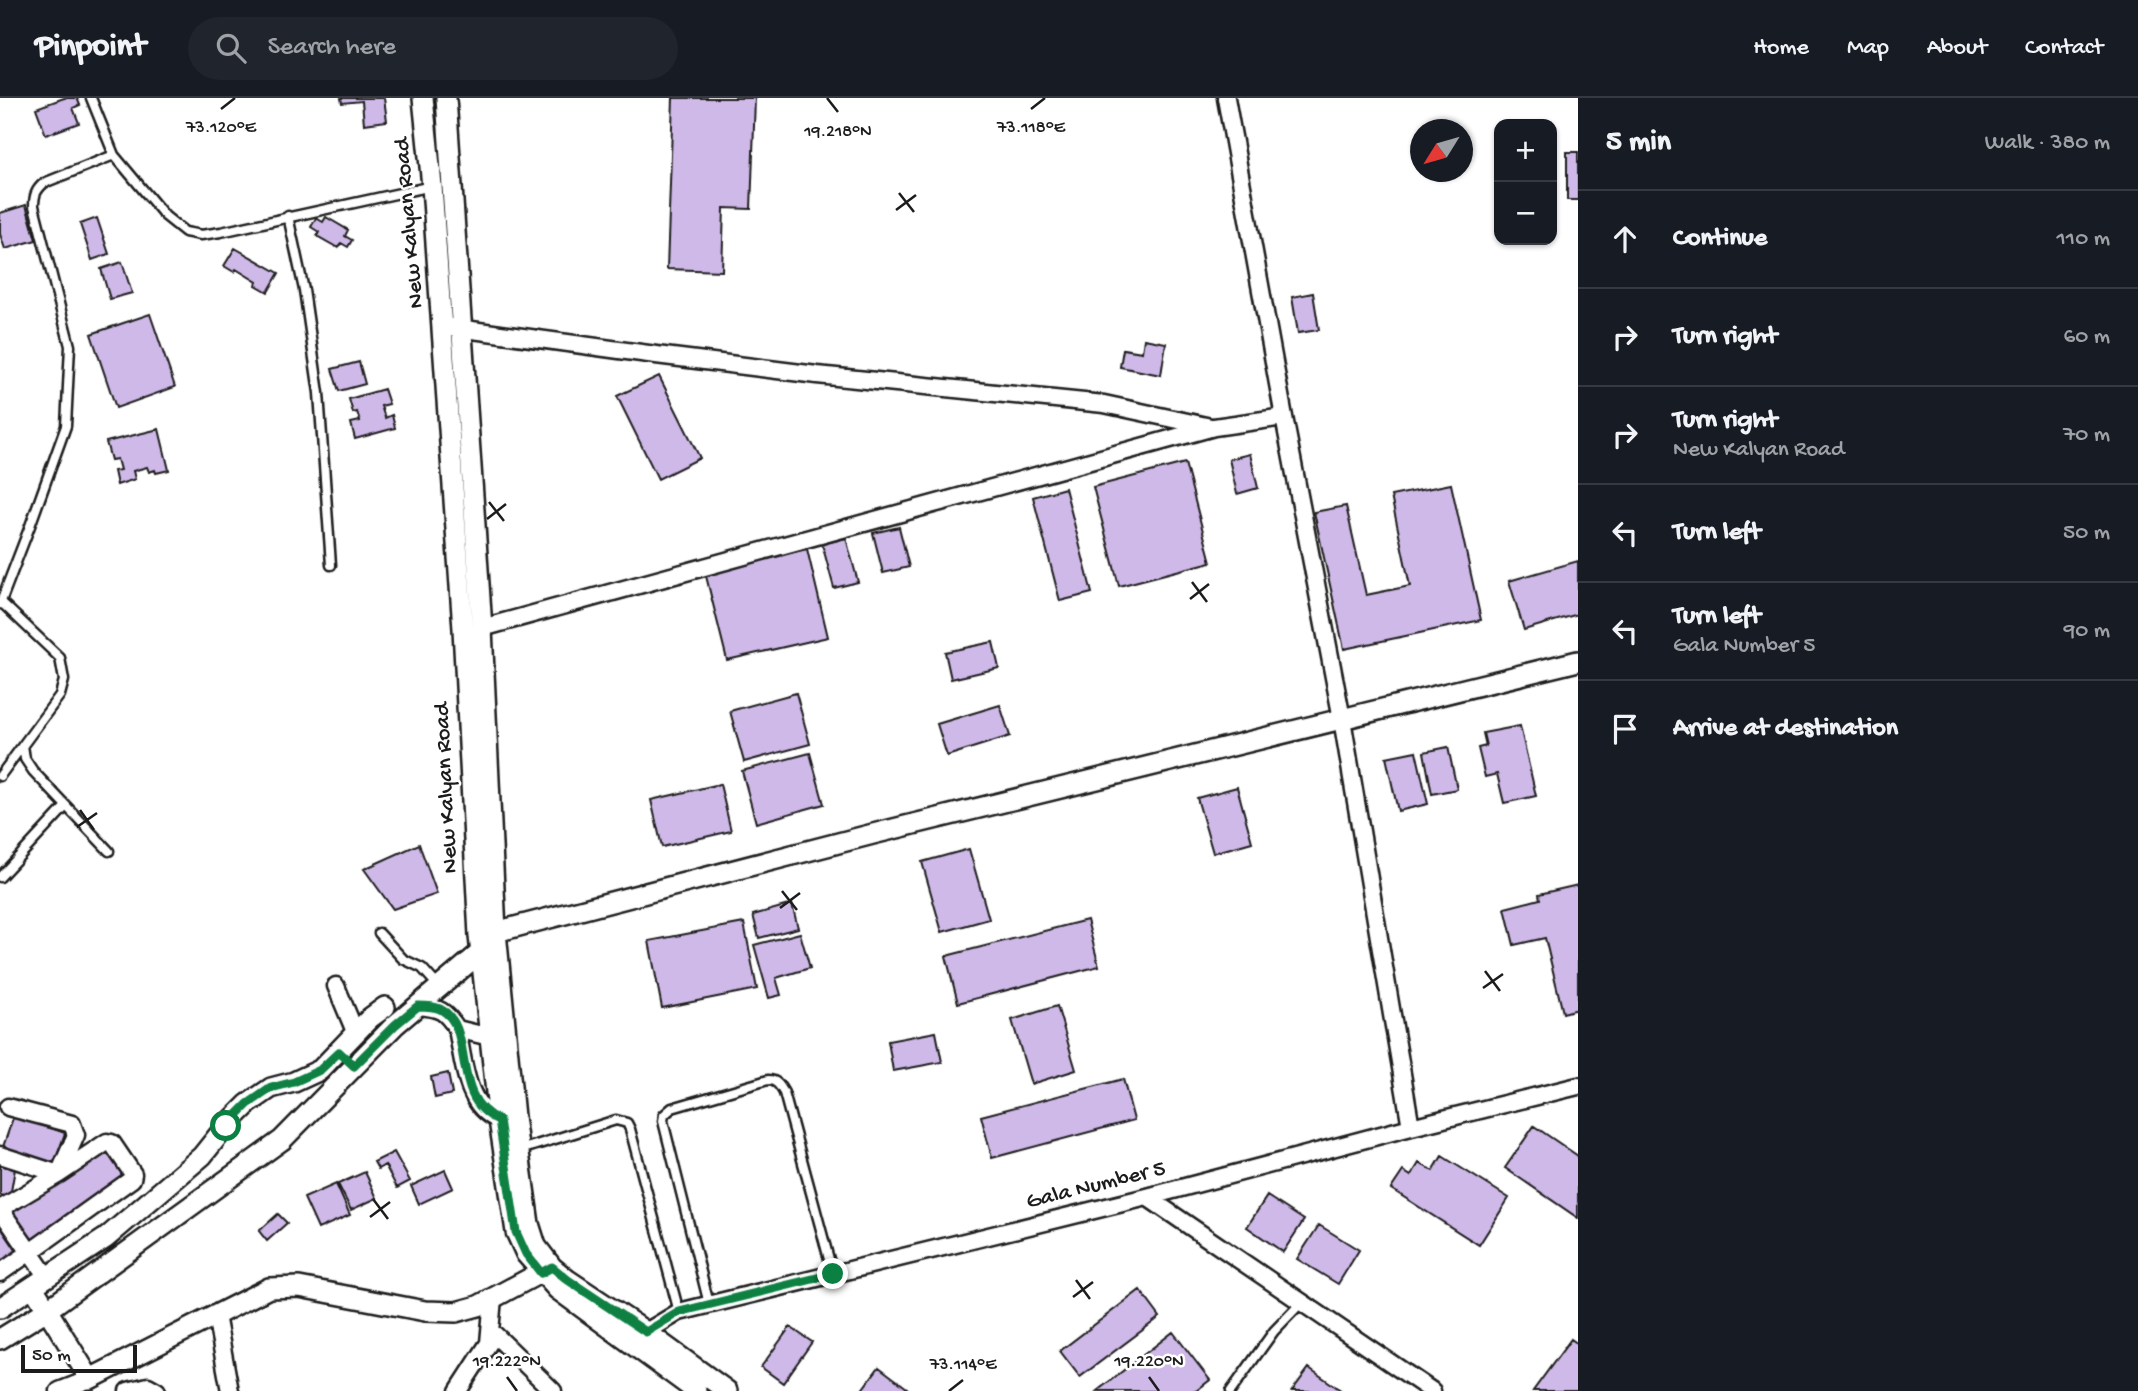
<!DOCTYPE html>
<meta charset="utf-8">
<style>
body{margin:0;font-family:"Gochi Hand",sans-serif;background:#20242c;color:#f1f3f6}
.controls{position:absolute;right:21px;top:21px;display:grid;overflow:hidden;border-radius:14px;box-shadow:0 2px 5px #0004}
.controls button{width:63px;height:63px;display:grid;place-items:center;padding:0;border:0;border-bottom:2px solid #363941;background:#171b24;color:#f1f3f6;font:35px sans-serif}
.compass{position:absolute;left:1410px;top:21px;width:63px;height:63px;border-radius:50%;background:#171b24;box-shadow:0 2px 5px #0004;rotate:233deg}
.scale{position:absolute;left:21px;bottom:18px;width:116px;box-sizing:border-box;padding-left:7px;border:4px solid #1c1c1c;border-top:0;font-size:19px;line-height:24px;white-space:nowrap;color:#1c1c1c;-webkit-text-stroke:5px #fff;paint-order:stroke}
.stop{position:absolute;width:21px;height:21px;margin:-16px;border:5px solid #0b8043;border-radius:50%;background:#fff}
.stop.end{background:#0b8043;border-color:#fff;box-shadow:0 2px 7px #0008}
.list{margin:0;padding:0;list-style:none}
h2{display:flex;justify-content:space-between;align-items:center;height:91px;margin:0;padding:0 28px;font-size:30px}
h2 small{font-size:23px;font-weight:400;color:#9ea1a6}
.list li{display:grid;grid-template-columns:46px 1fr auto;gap:21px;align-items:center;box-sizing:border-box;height:98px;padding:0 28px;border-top:2px solid #363941}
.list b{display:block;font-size:26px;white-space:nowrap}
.list p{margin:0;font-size:23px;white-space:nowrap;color:#9ea1a6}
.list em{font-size:23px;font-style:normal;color:#9ea1a6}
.icon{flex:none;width:38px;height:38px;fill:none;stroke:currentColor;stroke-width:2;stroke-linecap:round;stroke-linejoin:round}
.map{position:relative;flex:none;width:1578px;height:1293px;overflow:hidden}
header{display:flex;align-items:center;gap:42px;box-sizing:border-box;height:98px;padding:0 35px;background:#171b24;border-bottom:2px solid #363941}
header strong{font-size:33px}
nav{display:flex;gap:38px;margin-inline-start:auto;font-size:24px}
.search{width:490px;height:63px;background:#20242c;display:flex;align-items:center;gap:18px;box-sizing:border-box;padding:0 24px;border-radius:38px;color:#9ea1a6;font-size:26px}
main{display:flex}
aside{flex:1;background:#171b24}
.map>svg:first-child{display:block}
.building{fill:#cfb9e9;stroke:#1c1c1c;stroke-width:2}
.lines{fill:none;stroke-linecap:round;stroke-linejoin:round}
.service-casing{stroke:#1c1c1c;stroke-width:13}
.minor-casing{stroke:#1c1c1c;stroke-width:21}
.tertiary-casing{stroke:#1c1c1c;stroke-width:24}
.service{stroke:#fff;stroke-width:8}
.minor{stroke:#fff;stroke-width:16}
.tertiary{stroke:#fff;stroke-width:19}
.route{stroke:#0b8043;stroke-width:9}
.ticks{fill:none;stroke:#1c1c1c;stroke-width:2.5}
.labels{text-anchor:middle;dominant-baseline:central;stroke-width:5;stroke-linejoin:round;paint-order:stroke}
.street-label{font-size:23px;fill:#1c1c1c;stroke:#fff}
.ticks-label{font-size:18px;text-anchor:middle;fill:#1c1c1c;stroke:#fff;stroke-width:5;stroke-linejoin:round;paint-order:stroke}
</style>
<header>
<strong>Pinpoint</strong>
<div class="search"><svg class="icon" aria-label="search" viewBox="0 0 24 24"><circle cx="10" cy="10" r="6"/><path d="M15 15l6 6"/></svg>Search here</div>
<nav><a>Home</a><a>Map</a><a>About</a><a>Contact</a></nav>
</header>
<main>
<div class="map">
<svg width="1578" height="1293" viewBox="0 0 1578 1293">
<rect width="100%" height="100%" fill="#fff"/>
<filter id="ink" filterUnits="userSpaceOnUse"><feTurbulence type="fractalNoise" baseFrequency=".0143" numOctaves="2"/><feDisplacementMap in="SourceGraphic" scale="14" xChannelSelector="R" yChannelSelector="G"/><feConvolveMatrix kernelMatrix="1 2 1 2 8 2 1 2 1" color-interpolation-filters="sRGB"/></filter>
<g filter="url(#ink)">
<path class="building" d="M64 0H77L80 7 73 10 79 25 46 37 36 10Z
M341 0H384L387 23 364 26 362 3 342 5Z
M673 0H755L751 111 724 110 722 173 667 171Z
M1567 54H1578V102H1567Z
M26 107 36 142 5 151 0 136V115Z
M326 119 348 132 345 138 352 142 348 149 341 145 338 150 317 138 319 134 311 129 316 120 323 124Z
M97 120 109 156 92 162 80 126Z
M235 150 279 175 268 194 256 187 257 184 236 171 234 174 224 168Z
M122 164 132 195 110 201 101 171Z
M1313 195 1319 232 1298 235 1292 199Z
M150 216 175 289 116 310 91 236Z
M1144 241 1166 245 1161 277 1120 269 1123 251 1142 254Z
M359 264 365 286 339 293 332 271Z
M659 278 700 360 658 381 617 298Z
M384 291 389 306 381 308 385 320 392 317 395 330 355 341 351 325 360 323 357 314 353 315 349 301Z
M159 331 169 372 156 375 155 372 149 374 147 369 133 373 135 381 117 387 114 373 120 372 117 361 111 362 106 344Z
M1250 356 1258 390 1237 396 1229 361Z
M1185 365 1211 464 1119 488 1093 389Z
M1451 386 1481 522 1344 551 1314 414 1346 408 1366 497 1410 488 1391 398Z
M1065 390 1092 495 1060 503 1033 399Z
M899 429 909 469 883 475 873 435Z
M846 440 858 484 834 490 822 446Z
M807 451 828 539 727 562 705 474Z
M1578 463V516L1524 532 1509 483Z
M993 544 999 570 951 581 945 554Z
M796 595 810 646 744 664 730 613Z
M1000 607 1010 638 947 658 937 626Z
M1520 628 1536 698 1504 705 1497 676 1485 679 1478 650 1486 648 1483 635Z
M1448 649 1457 691 1432 696 1424 654Z
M1416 653 1428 706 1398 713 1386 659Z
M810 655 824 706 756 725 742 673Z
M720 686 731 733 662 749 651 702Z
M1237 689 1252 744 1213 755 1197 700Z
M419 746 437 796 393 811 364 771Z
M969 751 989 821 942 834 922 764Z
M1578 787V911L1563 915 1545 840 1514 847 1505 810 1540 801 1539 796Z
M792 806 798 830 759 840 753 817Z
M1087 822 1099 868 958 905 946 858Z
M744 825 757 891 662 910 649 843Z
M800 835 810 870 776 880 781 897 769 900 754 847Z
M1057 908 1076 972 1031 986 1012 922Z
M936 934 942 964 893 973 888 943Z
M448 975 452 996 435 1000 431 979Z
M1123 981 1134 1022 992 1060 981 1018Z
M14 1017 65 1035 54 1067 3 1049Z
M1534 1028 1578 1058V1120L1505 1070Z
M108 1049 128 1081 32 1145 10 1113Z
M394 1054 410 1083 397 1090 385 1067 378 1071 374 1064Z
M1442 1058 1509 1100 1479 1147 1391 1091 1403 1073 1411 1078 1419 1065 1433 1073Z
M0 1062 16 1065 10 1099 0 1097Z
M445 1072 453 1090 419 1106 411 1088Z
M365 1074 377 1100 351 1112 338 1086Z
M336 1086 350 1117 318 1131 304 1100Z
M1267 1098 1304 1122 1283 1154 1247 1129Z
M278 1116 287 1125 267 1143 259 1133Z
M1319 1127 1359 1152 1338 1186 1297 1161Z
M0 1128 18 1155 0 1167Z
M1140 1192 1160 1219 1080 1279 1060 1253Z
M790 1229 812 1244 783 1285 761 1269Z
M1173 1234 1210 1282 1196 1293H1097Z
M1571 1241 1578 1246V1293H1533Z
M879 1269 907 1290 904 1293H861Z
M1309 1270 1342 1293H1292Z"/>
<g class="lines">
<g class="service-casing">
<path id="service" d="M91 0 114 57 165 118 185 134 201 137 221 134 432 88
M288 118 304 192 319 295 331 467
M0 503 60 560 64 582 60 597 23 647 25 661 33 673 109 753
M0 506 30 428 66 328 70 248 34 108C34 97 36 92 44 85L114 57
M0 678 23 647
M0 779 66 708
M379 835 403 861 422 870 439 889
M520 1052 616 1022 627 1025 630 1031 679 1214
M709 1206 663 1023 664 1017 672 1010 768 982C777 982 780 988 784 995L833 1176
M1231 1293 1274 1233 1302 1204"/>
</g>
<g class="minor-casing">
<path id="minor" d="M1226 0 1284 319
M450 229 656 257 817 277 1104 306 1211 329
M482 530 1214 329 1284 319 1342 621 1411 1029
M336 888 356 936
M418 908C440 910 445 912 457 931L490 939
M457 931C464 964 465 1008 499 1022
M0 1057 59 1076 76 1037 72 1026 8 1009
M1147 1099 1432 1293
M30 1154 132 1081 133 1076 112 1045 107 1044 59 1076 0 1111 47 1179
M0 1175 23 1159
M216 1217 230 1293
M491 1233 553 1293
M640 1240 646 1234 679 1214 1147 1099 1411 1029 1578 988
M59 1293 90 1281
M128 1293 148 1288 157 1293
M458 1293 489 1245 493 1200"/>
</g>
<g class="tertiary-casing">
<path id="tertiary" d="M423 0 432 88 463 531 479 838 499 1022 516 1134 526 1156 557 1191 696 1293
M446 0 482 530 496 834 514 1019 529 1126 536 1148 552 1169 568 1182 646 1234 727 1293
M484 837 873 736 1578 563
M33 1189 90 1281 269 1190 299 1189 425 1213 456 1214 478 1208 551 1169
M0 1210 106 1140 202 1058 226 1028 248 1006 271 990 294 984 320 972 370 920 385 909
M0 1241 47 1212 282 1042 395 927 481 854"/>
</g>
<use href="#service" class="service"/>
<use href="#minor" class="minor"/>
<use href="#tertiary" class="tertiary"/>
</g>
</g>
<g class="lines" filter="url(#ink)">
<path class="route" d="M226 1028 248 1006 271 990 294 984 320 972 339 954 354 968 395 927 418 908C425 908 434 908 440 911 477 929 448 1001 499 1022L516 1134 526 1156 541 1175 552 1169 568 1182 646 1234 679 1214 833 1176"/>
</g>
<path class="ticks" d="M827 0 838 14M221 11 235 0M1031 11 1045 0M899 95 914 114M896 112 916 97M489 404 504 423M487 421 506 406M1192 484 1207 504M1190 501 1209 486M80 712 94 732M77 729 97 715M782 793 797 812M780 810 800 795M1485 873 1500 893M1483 890 1503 876M373 1101 388 1121M370 1119 390 1104M1076 1182 1090 1201M1073 1199 1093 1184M507 1279 517 1293M1149 1279 1159 1293M949 1293 963 1282"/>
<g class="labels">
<g class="street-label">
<text transform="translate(410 125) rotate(-95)">New Kalyan Road</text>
<text transform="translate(447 690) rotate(-93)">New Kalyan Road</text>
<text transform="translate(1096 1088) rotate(-14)">Gala Number 5</text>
</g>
</g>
<g class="ticks-label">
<text x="221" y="34">73.120°E</text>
<text x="1031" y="34">73.118°E</text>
<text x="838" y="38">19.218°N</text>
<text x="507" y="1268">19.222°N</text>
<text x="1149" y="1268">19.220°N</text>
<text x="963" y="1271">73.114°E</text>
</g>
</svg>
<div class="controls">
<button>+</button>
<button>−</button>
</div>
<svg class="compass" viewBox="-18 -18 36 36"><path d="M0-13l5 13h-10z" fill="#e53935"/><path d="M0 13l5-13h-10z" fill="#9ea1a6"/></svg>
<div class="scale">50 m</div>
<div class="stop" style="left:226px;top:1028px"></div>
<div class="stop end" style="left:833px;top:1176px"></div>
</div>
<aside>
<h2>5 min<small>Walk · 380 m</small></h2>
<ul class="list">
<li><svg class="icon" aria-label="ahead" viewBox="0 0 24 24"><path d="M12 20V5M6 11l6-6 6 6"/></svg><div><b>Continue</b></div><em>110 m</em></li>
<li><svg class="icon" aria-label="right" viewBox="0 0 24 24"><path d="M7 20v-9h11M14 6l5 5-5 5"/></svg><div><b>Turn right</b></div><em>60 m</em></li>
<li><svg class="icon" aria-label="right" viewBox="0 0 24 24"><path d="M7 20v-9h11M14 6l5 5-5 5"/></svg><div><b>Turn right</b><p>New Kalyan Road</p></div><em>70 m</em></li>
<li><svg class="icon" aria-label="left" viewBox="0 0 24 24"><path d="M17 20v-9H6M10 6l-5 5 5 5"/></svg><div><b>Turn left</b></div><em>50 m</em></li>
<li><svg class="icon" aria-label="left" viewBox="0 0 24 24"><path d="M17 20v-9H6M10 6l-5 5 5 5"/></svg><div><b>Turn left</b><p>Gala Number 5</p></div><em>90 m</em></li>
<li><svg class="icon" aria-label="arrive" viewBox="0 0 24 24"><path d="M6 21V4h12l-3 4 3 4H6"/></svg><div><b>Arrive at destination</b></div></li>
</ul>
</aside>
</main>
